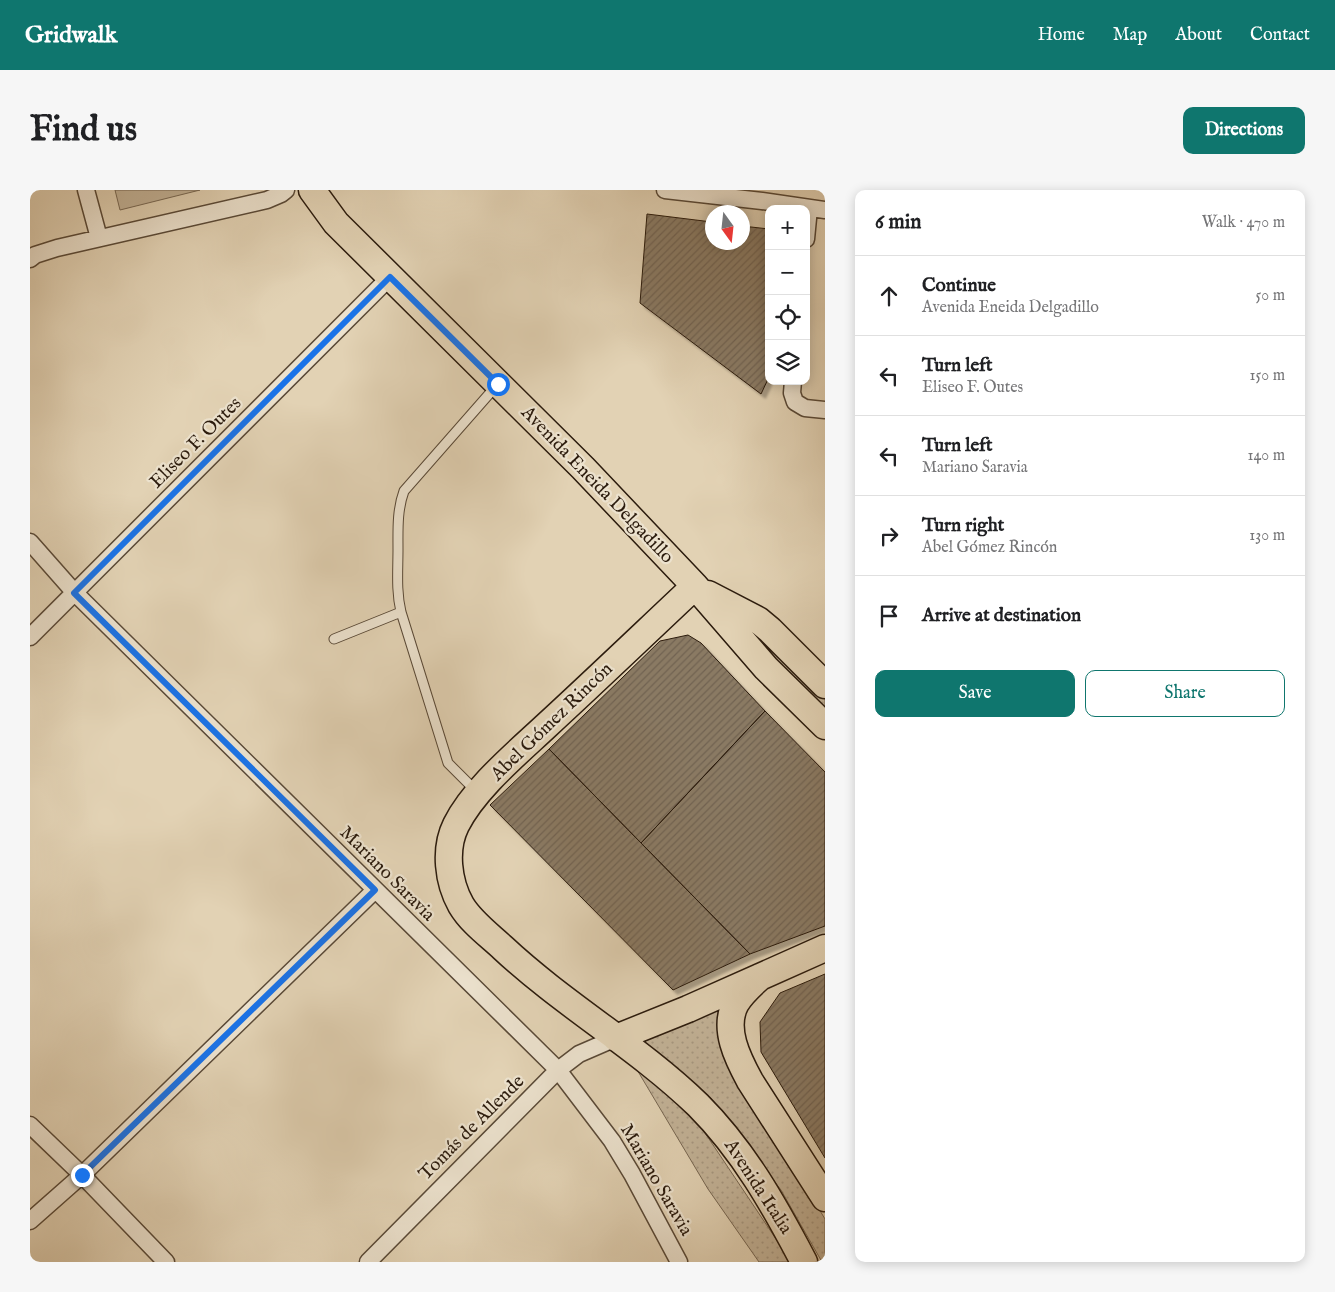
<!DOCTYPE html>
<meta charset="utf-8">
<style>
body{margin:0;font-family:"IM FELL English",serif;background:#f6f6f6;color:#202124}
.controls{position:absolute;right:15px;top:15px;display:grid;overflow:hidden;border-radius:10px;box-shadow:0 2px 12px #0003}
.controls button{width:45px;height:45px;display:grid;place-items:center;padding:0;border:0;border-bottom:1px solid #e0e0e0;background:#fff;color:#202124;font:25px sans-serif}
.compass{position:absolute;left:675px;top:15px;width:45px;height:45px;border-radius:50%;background:#fff;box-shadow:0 2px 12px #0003;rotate:165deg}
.stop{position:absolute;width:15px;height:15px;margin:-11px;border:4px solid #1a73e8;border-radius:50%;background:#fff}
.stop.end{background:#1a73e8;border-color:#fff;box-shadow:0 1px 5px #0008}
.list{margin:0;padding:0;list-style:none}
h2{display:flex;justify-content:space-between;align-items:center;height:65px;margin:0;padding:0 20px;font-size:21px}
h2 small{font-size:16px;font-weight:400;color:#757577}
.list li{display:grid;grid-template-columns:32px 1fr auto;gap:15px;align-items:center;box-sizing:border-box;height:80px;padding:0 20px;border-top:1px solid #e0e0e0}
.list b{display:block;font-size:19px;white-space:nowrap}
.list p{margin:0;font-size:16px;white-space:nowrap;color:#757577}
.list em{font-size:16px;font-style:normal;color:#757577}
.actions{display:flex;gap:10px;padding:15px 20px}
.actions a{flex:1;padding:11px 0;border:1px solid #0f766e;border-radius:10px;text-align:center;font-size:18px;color:#0f766e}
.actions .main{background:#0f766e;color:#fff}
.icon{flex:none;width:28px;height:28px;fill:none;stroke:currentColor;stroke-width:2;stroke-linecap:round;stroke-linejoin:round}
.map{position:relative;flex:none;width:795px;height:1072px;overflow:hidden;border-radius:10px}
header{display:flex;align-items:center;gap:30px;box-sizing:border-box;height:70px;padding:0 25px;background:#0f766e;color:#fff}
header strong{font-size:24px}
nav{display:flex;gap:28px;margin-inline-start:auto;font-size:18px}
.intro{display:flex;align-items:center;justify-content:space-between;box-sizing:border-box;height:120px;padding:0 30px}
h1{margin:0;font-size:35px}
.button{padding:12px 22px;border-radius:10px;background:#0f766e;color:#fff;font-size:18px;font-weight:700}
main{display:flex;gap:30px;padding:0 30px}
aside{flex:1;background:#fff;border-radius:10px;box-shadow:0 2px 12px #0003}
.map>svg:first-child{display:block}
.grass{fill:url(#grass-dots);stroke:#776752}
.pitch{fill:#c3b398;stroke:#776752}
.building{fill:url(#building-hatch);stroke:#2b1b0d;filter:url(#shadow)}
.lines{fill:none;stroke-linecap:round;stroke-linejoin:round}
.lane-casing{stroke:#594937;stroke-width:11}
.street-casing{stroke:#594937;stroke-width:19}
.primary-casing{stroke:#2b1b0d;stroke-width:29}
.lane{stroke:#ece2ce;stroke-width:9}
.street{stroke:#ece2ce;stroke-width:16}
.primary{stroke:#e2d2b4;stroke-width:26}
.route{stroke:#1a73e8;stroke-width:6}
.labels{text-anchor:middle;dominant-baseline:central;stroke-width:4.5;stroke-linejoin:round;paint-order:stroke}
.street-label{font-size:19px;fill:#2b1b0d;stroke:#ece2ce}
</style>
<header>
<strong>Gridwalk</strong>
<nav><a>Home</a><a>Map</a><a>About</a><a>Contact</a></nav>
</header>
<div class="intro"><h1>Find us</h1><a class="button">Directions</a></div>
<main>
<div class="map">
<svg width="795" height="1072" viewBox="0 0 795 1072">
<defs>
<pattern id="grass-dots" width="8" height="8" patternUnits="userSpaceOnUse" patternTransform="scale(1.25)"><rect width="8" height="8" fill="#c3b398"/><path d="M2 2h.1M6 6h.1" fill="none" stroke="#a89982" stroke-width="1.8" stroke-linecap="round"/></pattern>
<pattern id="building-hatch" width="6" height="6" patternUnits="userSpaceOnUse" patternTransform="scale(1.25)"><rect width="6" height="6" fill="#8a7a64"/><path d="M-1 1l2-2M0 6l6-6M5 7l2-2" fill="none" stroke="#716351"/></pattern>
<filter id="shadow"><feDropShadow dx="4.5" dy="4.5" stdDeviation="1" flood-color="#0004"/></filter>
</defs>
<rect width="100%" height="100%" fill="#e2d2b4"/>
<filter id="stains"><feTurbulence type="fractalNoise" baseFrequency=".004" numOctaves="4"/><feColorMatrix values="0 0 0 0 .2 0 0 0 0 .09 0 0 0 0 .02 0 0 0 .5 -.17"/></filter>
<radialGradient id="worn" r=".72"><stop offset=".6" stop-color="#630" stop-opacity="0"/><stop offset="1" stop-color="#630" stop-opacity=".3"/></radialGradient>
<path class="grass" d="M737 450 795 509V518L732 455Z
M699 813 739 936 795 1029V1072H792L751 1000 681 908 609 852Z
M600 868 665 928 752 1058 759 1072H729L678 999Z"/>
<path class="pitch" d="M85 0H170L90 20Z"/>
<path class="building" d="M617 24 682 32V52H712V36L739 39V187L731 204 610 113Z
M658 445 671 453 735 521 611 653 519 559 630 451Z
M735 521 795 582V736L720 764 611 653Z
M519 559 611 653 720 764 643 800 460 615Z
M795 784V968L731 862 730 832 750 803Z"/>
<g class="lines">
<g class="lane-casing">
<path id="lane" d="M304 449 371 422
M446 601 418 573 371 422C366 401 368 381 368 359 368 340 367 320 374 301L467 195"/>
</g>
<g class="street-casing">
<path id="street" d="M56 0 69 48
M635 0 732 11 795 20
M776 49 779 18
M0 69 5 65 27 58 237 10 251 4 256 0
M763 191 762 203 765 212 775 218 795 220
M0 352 45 403 528 880 582 951 602 984 649 1072
M0 447 360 87
M0 935 52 985 136 1072
M0 1031 52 985 345 700
M338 1072 528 880 549 864 586 848"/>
</g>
<g class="primary-casing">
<path id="primary" d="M282 0 306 33 553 278 665 396 736 478 795 536
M665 396C615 443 566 490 516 536 486 564 444 599 426 635 414 659 418 692 431 715 441 732 459 745 473 758 534 815 608 857 668 915 714 961 744 1015 774 1072
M678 404 728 430 740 440 795 495
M730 787C721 795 712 803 706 813 692 838 708 869 720 891L795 1008
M586 848 658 819 795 758"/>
</g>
<use href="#lane" class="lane"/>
<use href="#street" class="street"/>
<use href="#primary" class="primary"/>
</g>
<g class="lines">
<path class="route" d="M52 985 345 700 44 403 360 87 468 194"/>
</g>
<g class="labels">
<g class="street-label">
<text transform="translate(166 253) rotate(-45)">Eliseo F. Outes</text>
<text transform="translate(567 295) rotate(46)">Avenida Eneida Delgadillo</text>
<text transform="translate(522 532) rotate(-44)">Abel Gómez Rincón</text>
<text transform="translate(357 684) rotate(45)">Mariano Saravia</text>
<text transform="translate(442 938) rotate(-45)">Tomás de Allende</text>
<text transform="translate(626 990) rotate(60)">Mariano Saravia</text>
<text transform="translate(728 997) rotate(57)">Avenida Italia</text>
</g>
</g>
<rect width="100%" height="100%" filter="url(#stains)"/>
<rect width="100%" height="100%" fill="url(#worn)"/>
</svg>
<div class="controls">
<button>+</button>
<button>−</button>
<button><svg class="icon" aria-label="locate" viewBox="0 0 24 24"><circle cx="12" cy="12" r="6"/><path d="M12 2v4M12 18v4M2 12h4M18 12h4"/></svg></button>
<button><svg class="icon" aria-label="layers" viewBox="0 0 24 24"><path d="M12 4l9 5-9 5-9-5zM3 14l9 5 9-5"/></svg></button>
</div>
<svg class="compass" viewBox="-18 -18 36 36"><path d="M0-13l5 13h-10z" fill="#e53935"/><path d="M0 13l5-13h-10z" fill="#757577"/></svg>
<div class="stop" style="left:468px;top:194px"></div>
<div class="stop end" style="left:52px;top:985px"></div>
</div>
<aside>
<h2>6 min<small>Walk · 470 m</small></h2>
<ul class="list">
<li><svg class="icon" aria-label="ahead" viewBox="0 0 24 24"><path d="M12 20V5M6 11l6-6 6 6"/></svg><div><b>Continue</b><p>Avenida Eneida Delgadillo</p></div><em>50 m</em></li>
<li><svg class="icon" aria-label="left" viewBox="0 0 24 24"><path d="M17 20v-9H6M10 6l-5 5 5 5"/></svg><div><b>Turn left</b><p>Eliseo F. Outes</p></div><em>150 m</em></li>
<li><svg class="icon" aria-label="left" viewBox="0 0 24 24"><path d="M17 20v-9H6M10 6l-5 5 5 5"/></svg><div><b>Turn left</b><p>Mariano Saravia</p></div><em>140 m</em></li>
<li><svg class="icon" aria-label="right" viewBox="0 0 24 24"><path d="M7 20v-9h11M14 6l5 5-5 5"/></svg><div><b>Turn right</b><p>Abel Gómez Rincón</p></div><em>130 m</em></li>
<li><svg class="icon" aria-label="arrive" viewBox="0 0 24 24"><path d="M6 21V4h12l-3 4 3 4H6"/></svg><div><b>Arrive at destination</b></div></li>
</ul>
<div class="actions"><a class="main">Save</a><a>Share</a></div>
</aside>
</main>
